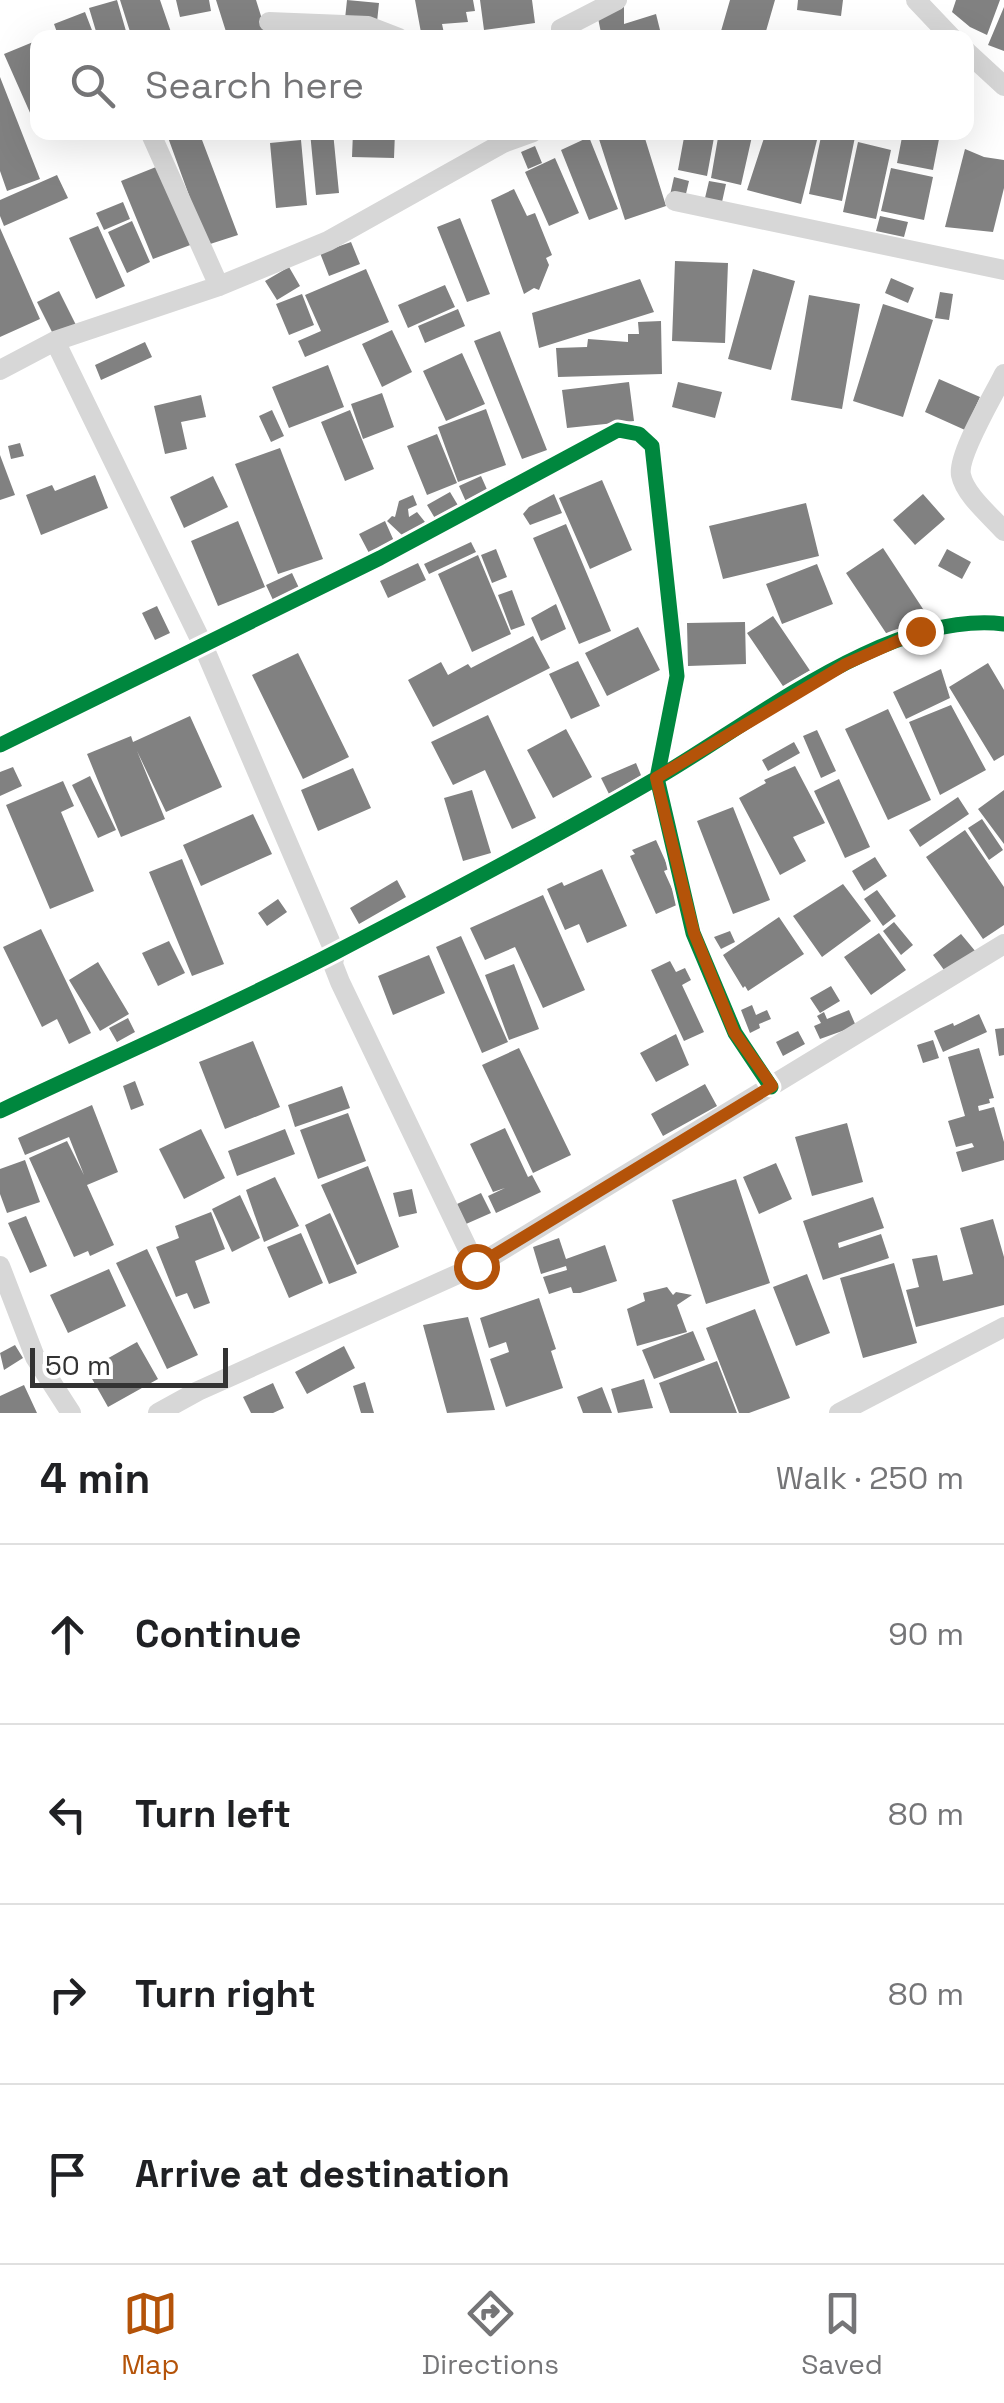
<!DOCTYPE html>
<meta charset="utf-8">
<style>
body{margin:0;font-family:"Space Grotesk",sans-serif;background:#f6f6f6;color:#202124}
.scale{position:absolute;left:30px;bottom:25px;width:198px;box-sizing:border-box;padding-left:10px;border:5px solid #333;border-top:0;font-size:28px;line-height:35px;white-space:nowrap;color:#333;-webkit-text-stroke:8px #fff;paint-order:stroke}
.stop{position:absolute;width:30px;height:30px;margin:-22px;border:8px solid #b45309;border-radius:50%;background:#fff}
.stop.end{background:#b45309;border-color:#fff;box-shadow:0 2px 10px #0008}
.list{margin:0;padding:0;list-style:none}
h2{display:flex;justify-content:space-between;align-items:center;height:130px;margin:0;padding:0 40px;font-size:42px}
h2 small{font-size:32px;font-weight:400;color:#757577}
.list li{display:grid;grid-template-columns:65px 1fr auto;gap:30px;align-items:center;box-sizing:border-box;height:180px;padding:0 40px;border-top:2px solid #e0e0e0}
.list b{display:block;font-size:38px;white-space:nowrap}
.list em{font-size:32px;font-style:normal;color:#757577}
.icon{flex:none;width:55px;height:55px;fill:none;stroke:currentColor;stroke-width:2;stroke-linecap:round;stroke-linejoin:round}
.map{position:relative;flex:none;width:1004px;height:1413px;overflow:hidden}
.search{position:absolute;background:#fff;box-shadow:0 10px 40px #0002;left:30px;right:30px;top:30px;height:110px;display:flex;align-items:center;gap:25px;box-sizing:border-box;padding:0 35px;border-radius:20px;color:#757577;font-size:38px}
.sheet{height:850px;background:#fff}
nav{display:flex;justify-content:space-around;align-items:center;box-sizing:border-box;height:140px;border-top:2px solid #e0e0e0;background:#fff;font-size:28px;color:#757577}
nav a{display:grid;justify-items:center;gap:5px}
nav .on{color:#b45309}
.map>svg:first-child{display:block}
.building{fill:#818181}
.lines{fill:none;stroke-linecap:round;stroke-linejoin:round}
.minor{stroke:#d7d7d7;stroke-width:20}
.cycleway-casing{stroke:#fff;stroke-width:21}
.cycleway{stroke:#00873e;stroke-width:15}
.route{stroke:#b45309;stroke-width:12}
</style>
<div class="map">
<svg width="1004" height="1413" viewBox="0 0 1004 1413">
<rect width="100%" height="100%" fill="#fff"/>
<path class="building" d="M117 0 128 38H98L89 8Z
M120 0H160L173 38H132Z
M176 0H209L211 11 180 17Z
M216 0H256L266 32 248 38H228Z
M347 0 379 3 377 22 345 19Z
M415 0H473L475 11 466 12 468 22 442 24 445 38H422Z
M480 0H532L535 23 484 30Z
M730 0H775L764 38H719Z
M798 0H843L841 16 797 10Z
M956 0H1000L987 35 970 27 952 12Z
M624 7V24L656 14 662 38H602L597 13Z
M1004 7V51L988 45Z
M85 12 95 38H59L54 24Z
M38 40V113L31 115 4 54Z
M0 77 40 179 7 191 0 171Z
M166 132H199L238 235 207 245Z
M310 132H333L339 193 316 195Z
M353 132H395L394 158 352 157Z
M611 132H643L666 206 625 220 598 136Z
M685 132H715L707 176 678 170Z
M719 132H753L741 185 711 178Z
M766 132H819L801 204 747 190Z
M822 132H856L842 201 809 194Z
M903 132H961L959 139 940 134 933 170 897 163Z
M589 137 618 209 589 220 561 150Z
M301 140 307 205 276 208 270 143Z
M858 142 891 150 876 219 843 212Z
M535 146 542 163 528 169 521 152Z
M965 149 984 157 1004 160V188L993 232 945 227Z
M555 158 579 213 549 226 525 172Z
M161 165 193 244 153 259 121 181Z
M891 168 933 177 924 220 881 211Z
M57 175 68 198 4 226 0 216V200Z
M674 177 689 181 685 198 670 195Z
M709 181 726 184 722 202 705 198Z
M514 189 527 216 535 213 552 255 546 258 549 265 539 290 534 288 524 294 491 200Z
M123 202 130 219 104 230 96 213Z
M880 216 908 222 904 237 876 231Z
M460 218 490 294 467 302 437 227Z
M132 221 150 262 127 273 108 232Z
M98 226 125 286 96 299 69 238Z
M0 228 40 319 0 337Z
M351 242 360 264 329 276 320 253Z
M675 261 728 263 725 343 672 341Z
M289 267 300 286 277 300 265 281Z
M366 269 389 322 305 357 298 341 321 331 305 295Z
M753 269 795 281 771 370 728 359Z
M891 278 914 288 908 303 885 293Z
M640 279 654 312 539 348 532 313Z
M445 285 455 307 408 328 398 305Z
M59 291 77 327 55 338 37 302Z
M940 292 953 294 949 320 935 318Z
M302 294 314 325 289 335 276 304Z
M809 295 860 304 842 409 791 400Z
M883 304 933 320 903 417 853 401Z
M458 309 465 326 425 343 418 326Z
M661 321 662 374 558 377 556 348 587 347 588 339 628 342V334H639L638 322Z
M392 330 412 372 382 387 362 344Z
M500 331 547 450 522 459 474 341Z
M145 342 152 357 101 380 95 365Z
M462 353 485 404 446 421 423 371Z
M328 365 344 407 289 428 272 387Z
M939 379 980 397 965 430 925 412Z
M629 382 634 421 567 428 562 390Z
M678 382 722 392 715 418 672 407Z
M382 393 394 427 363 439 351 404Z
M201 395 206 417 181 422 187 449 165 454 154 406Z
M486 409 506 465 458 482 438 427Z
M272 410 284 436 271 442 259 416Z
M350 410 374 469 345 481 321 422Z
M437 434 457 483 427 495 407 446Z
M20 443 24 456 11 459 8 446Z
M280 448 323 559 278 574 235 464Z
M0 455 15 495 0 500Z
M95 475 108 508 41 535 26 495 52 485 55 491Z
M213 476 228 507 184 528 170 497Z
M481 476 489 494 467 504 459 486Z
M602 480 632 550 590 569 559 498Z
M450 492 459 507 436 520 427 505Z
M554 494 562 513 530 525 523 514 529 507Z
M923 494 945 519 915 545 893 520Z
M413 495 417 505 408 509 409 517 417 512 425 522 404 537 387 521 392 516 395 517 399 501Z
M806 503 819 556 723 579 709 526Z
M238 521 265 587 218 606 191 541Z
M385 521 394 541 369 553 359 534Z
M566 524 611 631 579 644 533 538Z
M471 542 476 552 429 574 424 564Z
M883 548 925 612 888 636 846 573Z
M496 549 507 577 492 583 481 555Z
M947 549 971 562 962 579 938 566Z
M478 555 511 634 472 652 438 574Z
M418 563 426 580 388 598 380 581Z
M817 564 833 604 782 624 766 584Z
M292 573 299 588 273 600 266 585Z
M512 590 525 625 511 630 498 595Z
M556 604 566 629 541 641 531 618Z
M157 606 170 633 155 640 142 613Z
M773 616 813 675 787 692 747 633Z
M745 622 746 664 688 666 687 623Z
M638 627 660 670 607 696 585 653Z
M533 636 550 668 433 727 408 680 441 662 448 675 468 664 471 668Z
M298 653 349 757 303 779 252 675Z
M578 661 600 706 571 719 549 674Z
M988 663 1004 690V755L994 761 949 687Z
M941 669 950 698 906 719 893 692Z
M951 705 986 770 940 795 909 722Z
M888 709 931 800 888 820 845 729Z
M488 715 536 818 512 829 485 770 453 785 431 742Z
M190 716 222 787 166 812 137 751 165 819 121 837 87 754 131 736 133 742Z
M566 729 592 777 553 798 527 750Z
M817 730 836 771 821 778 803 736Z
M794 742 800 753 768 771 762 760Z
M636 763 643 780 609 794 601 778Z
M795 766 825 823 793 837 806 861 780 875 739 798 766 783 764 780Z
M13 767 22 786 0 796V772Z
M353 768 371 808 318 831 301 790Z
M90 776 116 830 98 838 72 785Z
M839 779 870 847 845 858 814 791Z
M63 781 74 806 61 812 94 891 50 909 6 805Z
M472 790 491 853 463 861 444 798Z
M1004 790V844L978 809Z
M958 797 969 814 920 847 909 830Z
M733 807 770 900 733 914 697 821Z
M253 814 272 854 201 886 183 845Z
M982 819 1003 850 989 860 968 828Z
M965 830 1004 887V925L983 939 926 857Z
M656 840 669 869 664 871 679 904 656 914 630 856 635 854 632 850Z
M875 857 887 876 864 891 852 871Z
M182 859 224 964 192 976 149 872Z
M602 869 627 926 587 943 579 924 565 930 547 889 562 882 564 886Z
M397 880 406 897 359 924 350 908Z
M843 884 871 921 822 957 793 916Z
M877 890 896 916 883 926 864 899Z
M543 895 585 990 543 1008 515 947 485 960 470 928Z
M278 899 287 912 267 926 258 913Z
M779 917 804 954 748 991 745 986 743 988 723 955Z
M894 922 913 945 901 955 883 931Z
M41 929 91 1033 69 1044 57 1019 42 1027 3 947Z
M730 931 735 942 721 949 714 937Z
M879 933 906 970 871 995 844 957Z
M961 934 976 952 947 974 933 955Z
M461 936 508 1042 482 1053 436 947Z
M169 941 185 973 158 986 142 953Z
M429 955 445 993 393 1015 378 976Z
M670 961 676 972 685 968 691 980 682 985 704 1032 684 1041 651 970Z
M98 962 129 1014 100 1031 69 980Z
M514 964 539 1029 509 1040 485 975Z
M831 986 840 1001 820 1013 810 998Z
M752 1005 756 1015 767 1010 771 1019 759 1024 760 1028 750 1033 741 1010Z
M849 1010 856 1026 820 1039 814 1026 821 1023 817 1016 824 1012 827 1019Z
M979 1014 987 1032 943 1052 934 1031 953 1023 954 1026Z
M128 1018 135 1032 117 1042 109 1028Z
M1004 1028V1055L999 1056 995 1029Z
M798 1031 805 1044 783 1056 776 1042Z
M676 1034 689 1065 656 1082 640 1053Z
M933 1040 939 1058 923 1063 917 1045Z
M253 1041 280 1107 225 1129 199 1062Z
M519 1048 571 1155 533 1173 482 1065Z
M979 1048 994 1098 989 1099 990 1103 978 1106 979 1111 994 1107 1004 1142V1160L962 1172 956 1152 974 1147 972 1143 956 1147 948 1121 965 1116 948 1057Z
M135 1081 144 1105 131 1110 123 1086Z
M705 1084 717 1106 663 1136 651 1114Z
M342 1086 350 1108 295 1127 288 1105Z
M92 1105 118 1172 87 1185 114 1245 90 1256 88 1251 74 1257 29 1158 67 1141 84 1175 69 1137 25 1155 18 1138Z
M348 1113 366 1161 318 1179 300 1130Z
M847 1123 863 1182 812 1196 795 1137Z
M505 1128 528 1177 532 1175 541 1192 496 1213 488 1196 505 1188 493 1192 470 1144Z
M201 1129 225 1178 184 1199 159 1149Z
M285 1129 295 1154 237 1176 228 1151Z
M25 1160 40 1202 7 1213 0 1194V1169Z
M776 1163 792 1199 759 1214 743 1177Z
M368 1166 399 1247 357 1265 321 1185Z
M275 1177 299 1226 264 1242 246 1190Z
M736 1179 770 1283 706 1304 672 1200Z
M412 1189 417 1213 399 1217 393 1193Z
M481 1193 491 1213 466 1224 457 1204Z
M240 1195 260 1238 232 1252 212 1209Z
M873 1197 884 1228 838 1243 839 1248 881 1234 889 1258 823 1280 803 1221Z
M211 1212 225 1249 195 1261 210 1303 194 1309 187 1293 176 1297 156 1247 179 1238 175 1226Z
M330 1213 357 1273 329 1284 305 1225Z
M26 1216 47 1266 30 1273 8 1223Z
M993 1219 1004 1257V1305L916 1327 906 1290 919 1287 912 1259 937 1255 943 1281 973 1274 960 1228Z
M301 1233 323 1283 289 1298 267 1247Z
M559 1238 566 1259 605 1245 617 1281 580 1293H573L571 1287 549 1294 543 1277 567 1270 566 1266 541 1274 533 1247Z
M147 1249 198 1355 167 1369 116 1263Z
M894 1263 917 1343 863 1358 840 1278Z
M109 1269 126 1306 68 1333 50 1295Z
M807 1274 830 1333 796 1346 773 1287Z
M667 1287 673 1295 676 1292 692 1295 677 1305 687 1332 637 1346 627 1309 645 1301 643 1293Z
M539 1298 556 1349 551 1351 563 1388 506 1407 490 1359 509 1352 506 1342 489 1348 480 1318Z
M755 1309 790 1398 749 1413H739L706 1328Z
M468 1317 495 1410 447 1413 423 1325Z
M693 1331 705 1360 654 1379 642 1350Z
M137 1342 158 1379 108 1407 87 1370Z
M15 1345 23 1358 4 1370 0 1353Z
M344 1346 355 1368 307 1394 295 1372Z
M717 1361 737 1413H670L659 1383Z
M644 1379 653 1408 618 1413 611 1389Z
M365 1382 374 1413H361L353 1386Z
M273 1383 284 1408 273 1413H251L243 1397Z
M24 1385 37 1413H0V1396Z
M602 1387 612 1413H583L577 1397Z"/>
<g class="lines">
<path class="minor" d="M916 0 952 38
M269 22 368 26 399 38
M562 38 561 29 617 0
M966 51 1004 86
M150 132 219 286
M675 201 1004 270
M55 341 202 643 335 953 333 964 340 982 476 1266
M0 370 55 341 219 286 328 241 503 143 533 132
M1004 374C994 395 957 455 961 475 965 495 991 516 1004 531
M0 745 380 558 618 430 639 434 652 446 677 676 657 778 693 933 735 1033 771 1087
M0 1111C112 1058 226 1009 336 952 444 896 552 839 657 778 754 722 888 610 1004 624
M0 1266 35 1357 71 1413
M158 1413 198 1391 476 1266 1004 944
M839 1413 1004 1327"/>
<g class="cycleway-casing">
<path id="cycleway" d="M0 745 380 558 618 430 639 434 652 446 677 676 657 778 693 933 735 1033 771 1087
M0 1111C112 1058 226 1009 336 952 444 896 552 839 657 778 754 722 888 610 1004 624"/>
</g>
<use href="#cycleway" class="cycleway"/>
</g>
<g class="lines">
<path class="route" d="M476 1266 772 1086 734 1032 694 933 656 778 846 664 920 631"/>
</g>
</svg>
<div class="scale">50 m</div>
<div class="stop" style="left:476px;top:1266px"></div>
<div class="stop end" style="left:920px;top:631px"></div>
<div class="search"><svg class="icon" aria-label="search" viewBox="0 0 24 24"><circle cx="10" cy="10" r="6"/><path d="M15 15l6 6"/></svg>Search here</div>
</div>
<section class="sheet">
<h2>4 min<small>Walk · 250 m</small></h2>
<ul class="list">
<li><svg class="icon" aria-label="ahead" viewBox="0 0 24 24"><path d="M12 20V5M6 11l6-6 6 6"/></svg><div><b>Continue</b></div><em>90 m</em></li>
<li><svg class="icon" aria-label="left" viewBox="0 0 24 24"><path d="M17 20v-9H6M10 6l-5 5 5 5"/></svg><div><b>Turn left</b></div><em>80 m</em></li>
<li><svg class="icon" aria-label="right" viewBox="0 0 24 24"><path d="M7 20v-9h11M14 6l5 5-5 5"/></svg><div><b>Turn right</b></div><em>80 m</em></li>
<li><svg class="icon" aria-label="arrive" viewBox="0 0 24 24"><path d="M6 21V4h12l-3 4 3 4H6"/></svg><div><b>Arrive at destination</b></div></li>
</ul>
</section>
<nav>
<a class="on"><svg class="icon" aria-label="map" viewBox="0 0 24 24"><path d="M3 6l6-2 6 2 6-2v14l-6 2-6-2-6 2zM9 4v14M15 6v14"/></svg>Map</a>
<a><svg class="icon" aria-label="directions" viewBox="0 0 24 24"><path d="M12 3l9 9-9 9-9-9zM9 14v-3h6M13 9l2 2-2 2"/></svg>Directions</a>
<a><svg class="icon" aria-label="saved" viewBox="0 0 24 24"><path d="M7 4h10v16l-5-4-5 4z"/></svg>Saved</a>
</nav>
